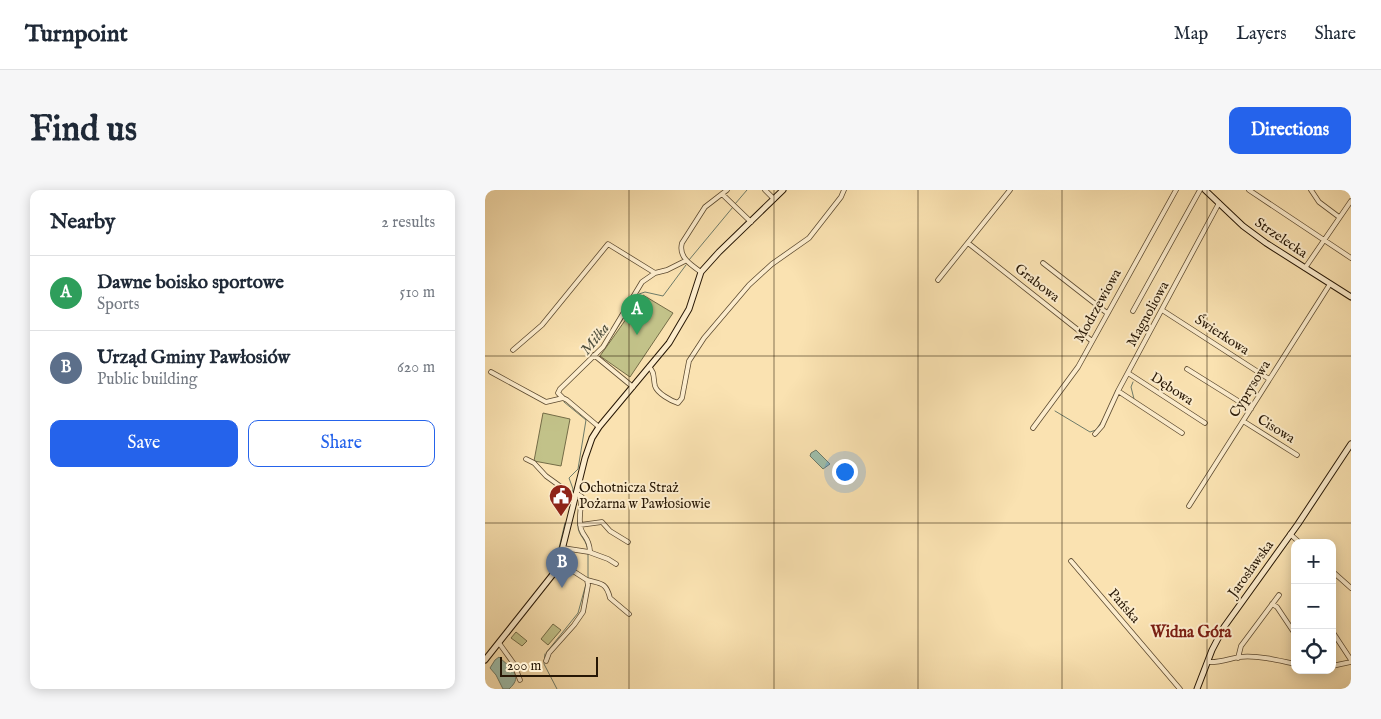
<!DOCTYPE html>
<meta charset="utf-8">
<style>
body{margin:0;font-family:"IM FELL English",serif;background:#f6f6f7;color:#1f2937}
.controls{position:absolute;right:15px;bottom:15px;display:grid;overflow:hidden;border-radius:10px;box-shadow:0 2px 12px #0003}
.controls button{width:45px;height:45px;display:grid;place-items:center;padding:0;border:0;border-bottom:1px solid #e0e1e3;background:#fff;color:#1f2937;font:25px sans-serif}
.scale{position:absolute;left:15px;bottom:12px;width:98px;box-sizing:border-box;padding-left:5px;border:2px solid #271705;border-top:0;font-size:14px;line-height:18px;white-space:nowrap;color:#271705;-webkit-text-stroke:4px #fceccc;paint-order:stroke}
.you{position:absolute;left:359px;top:281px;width:18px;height:18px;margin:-12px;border:4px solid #fff;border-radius:50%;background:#1a73e8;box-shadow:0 0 0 8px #1a73e833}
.badge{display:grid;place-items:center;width:32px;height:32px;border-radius:50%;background:#2563eb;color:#fff;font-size:16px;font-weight:700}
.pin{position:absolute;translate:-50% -41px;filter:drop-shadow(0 1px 2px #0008)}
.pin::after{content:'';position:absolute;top:26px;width:18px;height:15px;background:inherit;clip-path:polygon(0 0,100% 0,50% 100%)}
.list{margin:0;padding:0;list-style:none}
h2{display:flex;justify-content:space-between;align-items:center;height:65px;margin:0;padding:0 20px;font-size:21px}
h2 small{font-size:16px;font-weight:400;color:#747a83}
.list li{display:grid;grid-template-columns:32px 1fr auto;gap:15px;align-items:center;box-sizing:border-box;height:75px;padding:0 20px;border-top:1px solid #e0e1e3}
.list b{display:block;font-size:19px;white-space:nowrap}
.list p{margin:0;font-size:16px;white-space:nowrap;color:#747a83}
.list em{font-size:16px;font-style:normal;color:#747a83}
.actions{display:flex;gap:10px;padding:15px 20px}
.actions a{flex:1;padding:11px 0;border:1px solid #2563eb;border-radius:10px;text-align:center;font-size:18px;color:#2563eb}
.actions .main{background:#2563eb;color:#fff}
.icon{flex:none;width:28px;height:28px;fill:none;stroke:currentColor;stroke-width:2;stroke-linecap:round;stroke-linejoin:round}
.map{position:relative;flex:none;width:866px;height:499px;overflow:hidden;border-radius:10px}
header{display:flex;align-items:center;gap:30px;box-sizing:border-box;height:70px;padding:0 25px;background:#fff;border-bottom:1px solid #e0e1e3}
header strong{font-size:24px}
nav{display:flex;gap:28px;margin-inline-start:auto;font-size:18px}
.intro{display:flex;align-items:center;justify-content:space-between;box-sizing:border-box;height:120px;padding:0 30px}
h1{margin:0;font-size:35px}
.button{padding:12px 22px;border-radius:10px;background:#2563eb;color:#fff;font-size:18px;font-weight:700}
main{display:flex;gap:30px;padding:0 30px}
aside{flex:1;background:#fff;border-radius:10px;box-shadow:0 2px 12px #0003}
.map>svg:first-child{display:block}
.green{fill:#c2c289;stroke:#746c47}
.water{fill:#9ebeab;stroke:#6e7b69}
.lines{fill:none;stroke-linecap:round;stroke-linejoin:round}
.stream{stroke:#6e7b69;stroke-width:1}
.street-casing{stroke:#5c4a30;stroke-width:5.5}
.secondary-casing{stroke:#271705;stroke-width:7}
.street{stroke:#fceccc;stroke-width:4}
.secondary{stroke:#fceccc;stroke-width:5}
.grid{fill:none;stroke:#271705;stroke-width:1;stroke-opacity:0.55}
.labels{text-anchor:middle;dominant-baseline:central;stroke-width:4;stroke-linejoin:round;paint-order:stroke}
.street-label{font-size:14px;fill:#271705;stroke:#fceccc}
.poi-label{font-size:14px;fill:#271705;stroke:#fceccc;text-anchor:start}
.water-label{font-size:15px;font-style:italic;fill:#51513f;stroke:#fceccc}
.quarter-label{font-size:16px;font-weight:bold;fill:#7a1f14;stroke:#fceccc}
</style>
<header>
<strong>Turnpoint</strong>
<nav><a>Map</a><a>Layers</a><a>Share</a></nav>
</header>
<div class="intro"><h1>Find us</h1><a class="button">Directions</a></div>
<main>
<aside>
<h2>Nearby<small>2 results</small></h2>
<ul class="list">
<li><span class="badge" style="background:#2e9e5b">A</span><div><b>Dawne boisko sportowe</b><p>Sports</p></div><em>510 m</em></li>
<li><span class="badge" style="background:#5c6f8a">B</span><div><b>Urząd Gminy Pawłosiów</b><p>Public building</p></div><em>620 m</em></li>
</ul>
<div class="actions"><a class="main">Save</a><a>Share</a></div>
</aside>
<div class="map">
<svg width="866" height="499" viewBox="0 0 866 499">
<rect width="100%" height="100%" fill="#fae2b1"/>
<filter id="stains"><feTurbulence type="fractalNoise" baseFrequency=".004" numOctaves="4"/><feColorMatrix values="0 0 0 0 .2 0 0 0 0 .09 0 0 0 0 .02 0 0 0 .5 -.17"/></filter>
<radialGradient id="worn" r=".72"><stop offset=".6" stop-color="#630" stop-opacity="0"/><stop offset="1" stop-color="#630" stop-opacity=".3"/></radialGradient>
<path class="green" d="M158 105 188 123 145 187 115 166Z
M58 223 85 229 76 276 49 271Z
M68 434 76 440 63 455 56 449Z
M31 442 42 451 37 456 26 448Z"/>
<path class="water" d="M331 260 345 274 338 279 325 266 326 263Z
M14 467C24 477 40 485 24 499H18L11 485 5 478 10 470Z"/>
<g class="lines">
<path class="stream" d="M250 14 262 0
M204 70 248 17
M120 157 154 104 160 102 178 106 201 75
M648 192 646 197 649 209
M79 212 101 230 93 279 84 288 88 299 87 303
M570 221 605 242 611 240
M613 237 619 228
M93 329C91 347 100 345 103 360
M74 358 80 333
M72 367 73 362
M64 385 69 375
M103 388V364
M61 463 93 423 101 394
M60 464 59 474 72 499"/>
<g class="street-casing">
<path id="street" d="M280 0 289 9
M764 0 866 68
M826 0 834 12 854 27
M237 4 266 32
M483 53 607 151
M558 73 622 123
M820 78 866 11
M216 82C206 75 193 67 197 53L220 17 242 0
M453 90 525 0
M677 120 784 189
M648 121 715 0
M28 160 57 135 123 54 170 83 182 80 200 71
M109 165 148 197
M164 177C170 182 168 188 170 196 172 203 186 211 193 213L197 208 204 171 219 148 264 95 287 74 324 48 356 7 359 0
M702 179 766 219
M6 182 61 212 78 208
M643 183 720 233
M633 201 697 243
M758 231 812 265
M114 237 82 210 78 208 73 203 75 199 118 157 157 92 170 83
M548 238 593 177 691 0
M610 244 617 236 633 201 734 13
M41 269 49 273 61 286 90 307
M704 316 845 94
M95 335 117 332 125 341 143 352
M805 344 815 353
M78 358 104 362 105 361C104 347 99 348 96 339 93 330 96 317 97 307L91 303
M104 362 123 369 131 374
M586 371 695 499
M847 381 866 398
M102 390C116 394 121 392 125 408L144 424
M787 414 792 417 810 444
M847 441 866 470
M14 453 29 474 35 490
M753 468 756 456 794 405
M61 471 64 463 89 435 98 422 103 395 102 390 74 372
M723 472C734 473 743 469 754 467 772 465 793 470 810 474
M847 476 866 472"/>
</g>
<g class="secondary-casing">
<path id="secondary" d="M720 0 758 36 781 53 866 107
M0 470 69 383 77 360 100 268 107 248 114 237 184 153 204 119 216 82 234 62 298 0
M712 499 727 460 739 437 813 334 866 254"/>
</g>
<use href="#street" class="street"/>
<use href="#secondary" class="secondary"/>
</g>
<path class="grid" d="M144 0V499M289 0V499M433 0V499M577 0V499M722 0V499M0 166H866M0 333H866"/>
<defs>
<g id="civic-pin" transform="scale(1.25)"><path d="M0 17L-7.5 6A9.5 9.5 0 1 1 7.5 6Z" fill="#8f2418" stroke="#fceccc"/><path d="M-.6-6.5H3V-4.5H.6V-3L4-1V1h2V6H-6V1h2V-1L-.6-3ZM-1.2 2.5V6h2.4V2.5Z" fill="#fff"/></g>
</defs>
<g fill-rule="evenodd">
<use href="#civic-pin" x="76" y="306"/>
</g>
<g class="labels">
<g class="street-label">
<text transform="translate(796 48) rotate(34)">Strzelecka</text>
<text transform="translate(552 93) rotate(38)">Grabowa</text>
<text transform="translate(613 116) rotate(-61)">Modrzewiowa</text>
<text transform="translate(663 124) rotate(-61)">Magnoliowa</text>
<text transform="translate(737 145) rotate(33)">Świerkowa</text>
<text transform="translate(687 199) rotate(33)">Dębowa</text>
<text transform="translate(765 199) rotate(-58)">Cyprysowa</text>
<text transform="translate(791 239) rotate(32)">Cisowa</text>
<text transform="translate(766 379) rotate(-54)">Jarosławska</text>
<text transform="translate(639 416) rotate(49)">Pańska</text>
</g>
<g class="poi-label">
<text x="94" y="298">Ochotnicza Straż<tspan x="94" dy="16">Pożarna w Pawłosiowie</tspan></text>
</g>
<g class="water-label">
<text transform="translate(110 149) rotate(-51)">Miłka</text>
</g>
<g class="quarter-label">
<text x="706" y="443">Widna Góra</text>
</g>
</g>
<rect width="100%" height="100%" filter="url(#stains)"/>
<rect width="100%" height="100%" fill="url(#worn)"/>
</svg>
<div class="controls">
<button>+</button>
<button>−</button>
<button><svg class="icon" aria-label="locate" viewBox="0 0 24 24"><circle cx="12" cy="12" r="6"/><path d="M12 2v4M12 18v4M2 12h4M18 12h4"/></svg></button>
</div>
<div class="scale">200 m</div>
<div class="you"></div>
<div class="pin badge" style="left:152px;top:145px;background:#2e9e5b">A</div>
<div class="pin badge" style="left:77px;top:398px;background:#5c6f8a">B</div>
</div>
</main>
